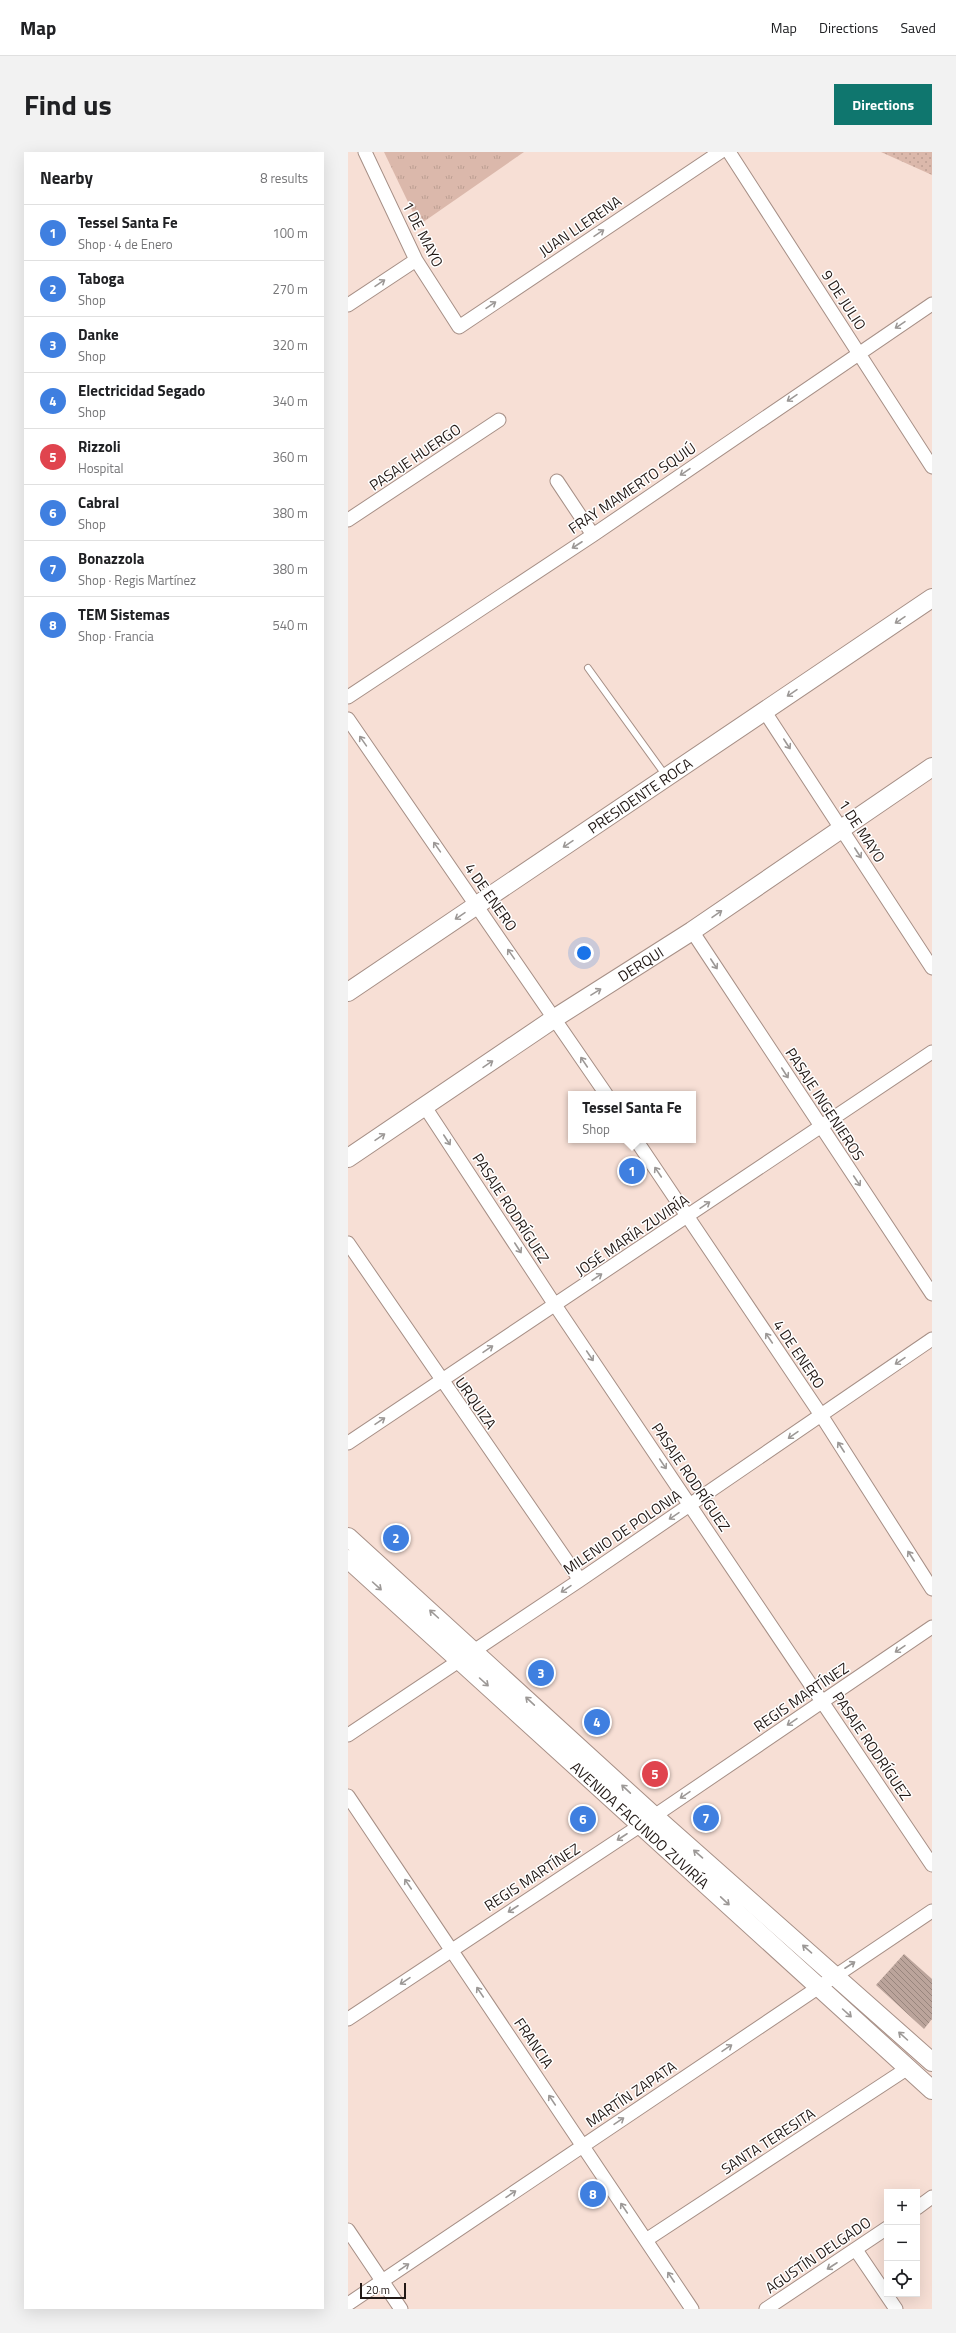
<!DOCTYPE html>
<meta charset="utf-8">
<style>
body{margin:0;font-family:"Titillium Web",sans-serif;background:#f2f2f2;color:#202124}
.controls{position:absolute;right:12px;bottom:12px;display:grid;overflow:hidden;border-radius:0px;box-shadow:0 4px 16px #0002}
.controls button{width:36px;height:36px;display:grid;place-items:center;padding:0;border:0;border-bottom:1px solid #e0e0e0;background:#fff;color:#202124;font:20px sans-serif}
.scale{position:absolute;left:12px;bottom:10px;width:46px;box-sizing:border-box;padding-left:4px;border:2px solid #221916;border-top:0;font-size:11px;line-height:14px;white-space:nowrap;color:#221916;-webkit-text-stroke:3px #fff;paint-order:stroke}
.you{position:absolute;left:236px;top:801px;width:14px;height:14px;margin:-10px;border:3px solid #fff;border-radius:50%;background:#1a73e8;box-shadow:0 0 0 6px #1a73e833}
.badge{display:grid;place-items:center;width:26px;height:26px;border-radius:50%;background:#0f766e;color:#fff;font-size:13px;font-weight:700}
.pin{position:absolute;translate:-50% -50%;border:2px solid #fff;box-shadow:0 1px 4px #0006}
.popup{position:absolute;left:220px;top:939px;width:128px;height:52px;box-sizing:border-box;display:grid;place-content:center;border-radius:0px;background:#fff;filter:drop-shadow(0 1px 3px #0005);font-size:13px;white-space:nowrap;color:#757577}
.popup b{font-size:15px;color:#202124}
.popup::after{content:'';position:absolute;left:50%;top:100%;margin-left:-8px;border:8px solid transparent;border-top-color:#fff}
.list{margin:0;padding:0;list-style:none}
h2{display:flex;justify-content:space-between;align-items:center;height:52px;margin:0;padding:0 16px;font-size:17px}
h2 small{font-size:13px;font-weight:400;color:#757577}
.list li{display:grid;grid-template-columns:26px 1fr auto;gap:12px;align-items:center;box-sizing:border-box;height:56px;padding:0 16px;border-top:1px solid #e0e0e0}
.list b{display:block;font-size:15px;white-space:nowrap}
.list p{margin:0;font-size:13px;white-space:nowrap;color:#757577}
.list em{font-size:13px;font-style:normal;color:#757577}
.icon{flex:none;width:22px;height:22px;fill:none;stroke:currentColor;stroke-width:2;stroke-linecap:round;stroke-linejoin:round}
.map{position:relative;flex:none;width:584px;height:2157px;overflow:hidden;border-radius:0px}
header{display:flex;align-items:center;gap:24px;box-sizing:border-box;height:56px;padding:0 20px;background:#fff;border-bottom:1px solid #e0e0e0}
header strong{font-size:19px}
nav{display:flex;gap:22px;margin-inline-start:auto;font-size:14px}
.intro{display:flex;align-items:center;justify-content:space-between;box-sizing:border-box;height:96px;padding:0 24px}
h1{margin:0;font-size:28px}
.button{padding:10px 18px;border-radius:0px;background:#0f766e;color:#fff;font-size:14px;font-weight:700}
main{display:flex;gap:24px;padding:0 24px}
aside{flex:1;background:#fff;border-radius:0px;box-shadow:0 4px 16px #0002}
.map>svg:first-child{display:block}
.grass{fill:url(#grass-dots)}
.park{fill:url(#park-tufts)}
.building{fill:url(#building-back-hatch)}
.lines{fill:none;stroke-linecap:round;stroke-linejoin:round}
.lane-casing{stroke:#a68f86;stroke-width:8}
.street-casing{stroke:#a68f86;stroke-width:15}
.secondary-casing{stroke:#a68f86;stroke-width:20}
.lane{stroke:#fff;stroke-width:6}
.street{stroke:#fff;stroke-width:13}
.secondary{stroke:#fff;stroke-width:18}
.oneway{stroke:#9c9896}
.labels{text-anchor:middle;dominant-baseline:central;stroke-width:3;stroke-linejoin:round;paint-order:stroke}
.street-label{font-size:15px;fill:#221916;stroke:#fff}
</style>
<header>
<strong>Map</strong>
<nav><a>Map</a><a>Directions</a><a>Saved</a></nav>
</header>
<div class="intro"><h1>Find us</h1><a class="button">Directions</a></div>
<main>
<aside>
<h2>Nearby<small>8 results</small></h2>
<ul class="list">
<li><span class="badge" style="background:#3f7fe0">1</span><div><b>Tessel Santa Fe</b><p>Shop · 4 de Enero</p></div><em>100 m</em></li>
<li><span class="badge" style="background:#3f7fe0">2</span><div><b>Taboga</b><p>Shop</p></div><em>270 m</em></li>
<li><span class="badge" style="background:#3f7fe0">3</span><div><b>Danke</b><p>Shop</p></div><em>320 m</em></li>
<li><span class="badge" style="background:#3f7fe0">4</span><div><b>Electricidad Segado</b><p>Shop</p></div><em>340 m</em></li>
<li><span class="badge" style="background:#e0444e">5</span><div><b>Rizzoli</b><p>Hospital</p></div><em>360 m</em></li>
<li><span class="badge" style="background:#3f7fe0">6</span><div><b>Cabral</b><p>Shop</p></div><em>380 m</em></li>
<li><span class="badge" style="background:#3f7fe0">7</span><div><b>Bonazzola</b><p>Shop · Regis Martínez</p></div><em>380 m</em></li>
<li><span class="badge" style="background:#3f7fe0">8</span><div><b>TEM Sistemas</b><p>Shop · Francia</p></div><em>540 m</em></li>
</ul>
</aside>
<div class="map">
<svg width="584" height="2157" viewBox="0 0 584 2157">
<defs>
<pattern id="grass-dots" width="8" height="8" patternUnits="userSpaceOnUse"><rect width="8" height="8" fill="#dbb8ab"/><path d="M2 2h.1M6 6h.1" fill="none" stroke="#bc9e92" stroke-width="1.8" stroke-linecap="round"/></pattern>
<pattern id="park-tufts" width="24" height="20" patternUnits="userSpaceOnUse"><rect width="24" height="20" fill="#dbb8ab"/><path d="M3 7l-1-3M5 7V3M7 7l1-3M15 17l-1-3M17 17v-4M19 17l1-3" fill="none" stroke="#bc9e92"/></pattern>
<pattern id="building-back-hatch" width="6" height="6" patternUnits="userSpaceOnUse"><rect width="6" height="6" fill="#bba49b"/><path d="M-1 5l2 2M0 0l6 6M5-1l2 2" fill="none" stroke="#98857d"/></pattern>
</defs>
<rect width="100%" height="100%" fill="#f7dfd5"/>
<path class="grass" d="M533 0H584V23Z"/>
<path class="park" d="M36 0H176L71 73Z"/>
<path class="building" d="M556 1802 584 1827V1867L576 1877 528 1833Z"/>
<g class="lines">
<g class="lane-casing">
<path id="lane" d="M240 516 318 624"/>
</g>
<g class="street-casing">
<path id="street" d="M17 0 68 108 111 175 372 0
M381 0 584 315
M0 153 68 108
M209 329 245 383
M0 368 151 268
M0 545 245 383 584 152
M417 560 584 816
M0 567 258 942
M344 779 584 1142
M77 955 207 1153 584 1713
M288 988 473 1263 584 1437
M0 1091 232 1428
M0 1291 584 900
M0 1583 232 1428 584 1187
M0 1644 344 2157
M0 1867 293 1673 584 1475
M569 2056 584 2045
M0 2078 53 2157
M298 2088 560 1916
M508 2098 548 2157
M0 2152 584 1759
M418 2157 539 2076"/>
</g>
<g class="secondary-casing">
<g id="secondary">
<path id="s1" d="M0 840 584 446"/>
<path id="s2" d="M0 1006 207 866 344 779 584 615"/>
<path d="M0 1385 306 1664 584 1910"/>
<path id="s3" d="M0 1407 584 1938"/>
</g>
</g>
<use href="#lane" class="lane"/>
<use href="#street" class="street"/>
<use href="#secondary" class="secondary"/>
</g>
<defs><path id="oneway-shaft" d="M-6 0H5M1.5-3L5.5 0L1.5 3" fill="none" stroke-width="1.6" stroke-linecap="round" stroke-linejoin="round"/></defs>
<g class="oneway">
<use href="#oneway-shaft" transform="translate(251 81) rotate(-34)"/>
<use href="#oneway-shaft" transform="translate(32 131) rotate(-34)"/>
<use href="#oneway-shaft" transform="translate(143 153) rotate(-34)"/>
<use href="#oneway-shaft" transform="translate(552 173) rotate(146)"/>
<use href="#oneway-shaft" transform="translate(444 246) rotate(146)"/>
<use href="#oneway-shaft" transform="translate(337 320) rotate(146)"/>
<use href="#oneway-shaft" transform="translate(229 393) rotate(147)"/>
<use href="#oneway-shaft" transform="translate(552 468) rotate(146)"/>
<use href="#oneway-shaft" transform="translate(444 541) rotate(146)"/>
<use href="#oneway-shaft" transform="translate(15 589) rotate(-125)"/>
<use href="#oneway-shaft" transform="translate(439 592) rotate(57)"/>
<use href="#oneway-shaft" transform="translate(220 692) rotate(146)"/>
<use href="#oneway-shaft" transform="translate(89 695) rotate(-125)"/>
<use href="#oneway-shaft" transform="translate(510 701) rotate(57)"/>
<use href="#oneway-shaft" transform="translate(369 762) rotate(-35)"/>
<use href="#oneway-shaft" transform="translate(112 764) rotate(146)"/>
<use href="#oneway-shaft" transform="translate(163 802) rotate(-125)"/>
<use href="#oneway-shaft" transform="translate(366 812) rotate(57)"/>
<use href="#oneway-shaft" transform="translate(248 840) rotate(-32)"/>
<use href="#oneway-shaft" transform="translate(236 910) rotate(-124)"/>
<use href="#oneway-shaft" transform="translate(140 912) rotate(-34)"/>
<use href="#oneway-shaft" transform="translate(437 921) rotate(57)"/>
<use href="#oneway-shaft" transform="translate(32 985) rotate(-34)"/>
<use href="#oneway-shaft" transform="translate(99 988) rotate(57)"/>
<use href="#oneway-shaft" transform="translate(310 1020) rotate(-124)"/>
<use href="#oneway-shaft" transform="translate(509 1029) rotate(56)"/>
<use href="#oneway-shaft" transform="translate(357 1053) rotate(-34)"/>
<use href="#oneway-shaft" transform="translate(170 1096) rotate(57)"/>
<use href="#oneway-shaft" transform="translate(249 1125) rotate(-34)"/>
<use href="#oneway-shaft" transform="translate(421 1186) rotate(-124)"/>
<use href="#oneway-shaft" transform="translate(140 1197) rotate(-34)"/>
<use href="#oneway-shaft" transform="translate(242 1204) rotate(56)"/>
<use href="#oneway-shaft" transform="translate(552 1209) rotate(146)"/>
<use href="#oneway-shaft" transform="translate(32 1269) rotate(-34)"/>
<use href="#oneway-shaft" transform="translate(445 1283) rotate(145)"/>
<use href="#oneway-shaft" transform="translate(493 1295) rotate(-123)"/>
<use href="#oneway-shaft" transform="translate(315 1312) rotate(56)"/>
<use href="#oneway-shaft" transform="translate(326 1364) rotate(146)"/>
<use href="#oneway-shaft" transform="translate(563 1404) rotate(-123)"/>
<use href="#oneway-shaft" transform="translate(29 1434) rotate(42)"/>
<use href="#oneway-shaft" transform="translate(218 1437) rotate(146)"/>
<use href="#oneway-shaft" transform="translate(86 1462) rotate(-138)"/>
<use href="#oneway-shaft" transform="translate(552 1497) rotate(146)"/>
<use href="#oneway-shaft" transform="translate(136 1530) rotate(42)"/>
<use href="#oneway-shaft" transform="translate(182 1549) rotate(-137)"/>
<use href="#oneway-shaft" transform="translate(444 1570) rotate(146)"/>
<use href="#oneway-shaft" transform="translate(278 1637) rotate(-137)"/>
<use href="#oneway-shaft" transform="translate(337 1643) rotate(146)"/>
<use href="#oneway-shaft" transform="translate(274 1685) rotate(147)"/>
<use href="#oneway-shaft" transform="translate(350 1702) rotate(-139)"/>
<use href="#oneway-shaft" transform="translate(60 1732) rotate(-124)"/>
<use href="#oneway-shaft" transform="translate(377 1749) rotate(43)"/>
<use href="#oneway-shaft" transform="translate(165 1757) rotate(147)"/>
<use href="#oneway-shaft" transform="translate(459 1797) rotate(-139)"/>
<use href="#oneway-shaft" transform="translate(502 1813) rotate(-33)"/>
<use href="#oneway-shaft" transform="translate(57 1829) rotate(146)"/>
<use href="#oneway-shaft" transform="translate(132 1840) rotate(-124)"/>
<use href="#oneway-shaft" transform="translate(499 1861) rotate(42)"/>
<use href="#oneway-shaft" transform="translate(555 1884) rotate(-138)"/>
<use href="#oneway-shaft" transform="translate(379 1896) rotate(-34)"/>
<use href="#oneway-shaft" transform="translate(204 1948) rotate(-124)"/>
<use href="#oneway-shaft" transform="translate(271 1969) rotate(-34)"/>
<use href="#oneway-shaft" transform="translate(163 2042) rotate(-34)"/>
<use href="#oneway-shaft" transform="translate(276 2056) rotate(-124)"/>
<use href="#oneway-shaft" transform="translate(484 2114) rotate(147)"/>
<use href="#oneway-shaft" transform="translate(56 2115) rotate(-34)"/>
<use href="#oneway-shaft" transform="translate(323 2125) rotate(-124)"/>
</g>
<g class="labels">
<g class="street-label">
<text transform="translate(232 74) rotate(-34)">JUAN LLERENA</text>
<text transform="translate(75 82) rotate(63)">1 DE MAYO</text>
<text transform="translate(496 148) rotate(57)">9 DE JULIO</text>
<text transform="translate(67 305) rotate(-34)">PASAJE HUERGO</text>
<text transform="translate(284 336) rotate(-34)">FRAY MAMERTO SQUIÚ</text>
<text stroke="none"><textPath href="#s1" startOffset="352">PRESIDENTE ROCA</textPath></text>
<text transform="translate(514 679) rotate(57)">1 DE MAYO</text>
<text transform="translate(143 745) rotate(55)">4 DE ENERO</text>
<text stroke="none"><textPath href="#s2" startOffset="351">DERQUI</textPath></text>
<text transform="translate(477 952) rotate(57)">PASAJE INGENIEROS</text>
<text transform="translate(163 1056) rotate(57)">PASAJE RODRÍGUEZ</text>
<text transform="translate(284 1083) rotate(-34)">JOSÉ MARÍA ZUVIRÍA</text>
<text transform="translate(451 1202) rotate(56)">4 DE ENERO</text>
<text transform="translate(128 1251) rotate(55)">URQUIZA</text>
<text transform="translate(343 1325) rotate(56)">PASAJE RODRÍGUEZ</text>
<text transform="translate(274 1380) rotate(-34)">MILENIO DE POLONIA</text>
<text transform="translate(453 1545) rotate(-34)">REGIS MARTÍNEZ</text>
<text transform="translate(524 1594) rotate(56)">PASAJE RODRÍGUEZ</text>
<text stroke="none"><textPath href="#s3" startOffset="395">AVENIDA FACUNDO ZUVIRÍA</textPath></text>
<text transform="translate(184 1725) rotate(-33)">REGIS MARTÍNEZ</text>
<text transform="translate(186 1891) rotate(56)">FRANCIA</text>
<text transform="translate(283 1942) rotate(-34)">MARTÍN ZAPATA</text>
<text transform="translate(420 1989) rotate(-33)">SANTA TERESITA</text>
<text transform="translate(470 2103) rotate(-34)">AGUSTÍN DELGADO</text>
</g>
</g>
</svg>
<div class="controls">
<button>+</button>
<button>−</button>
<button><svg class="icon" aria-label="locate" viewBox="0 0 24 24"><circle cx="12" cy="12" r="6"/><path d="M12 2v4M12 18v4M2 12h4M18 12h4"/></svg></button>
</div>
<div class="scale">20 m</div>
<div class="you"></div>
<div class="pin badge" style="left:284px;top:1019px;background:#3f7fe0">1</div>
<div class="popup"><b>Tessel Santa Fe</b>Shop</div>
<div class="pin badge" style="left:48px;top:1386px;background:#3f7fe0">2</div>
<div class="pin badge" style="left:193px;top:1521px;background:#3f7fe0">3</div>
<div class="pin badge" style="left:249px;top:1570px;background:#3f7fe0">4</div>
<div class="pin badge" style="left:307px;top:1622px;background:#e0444e">5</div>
<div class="pin badge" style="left:235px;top:1667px;background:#3f7fe0">6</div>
<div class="pin badge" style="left:358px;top:1666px;background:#3f7fe0">7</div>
<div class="pin badge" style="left:245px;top:2042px;background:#3f7fe0">8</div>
</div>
</main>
